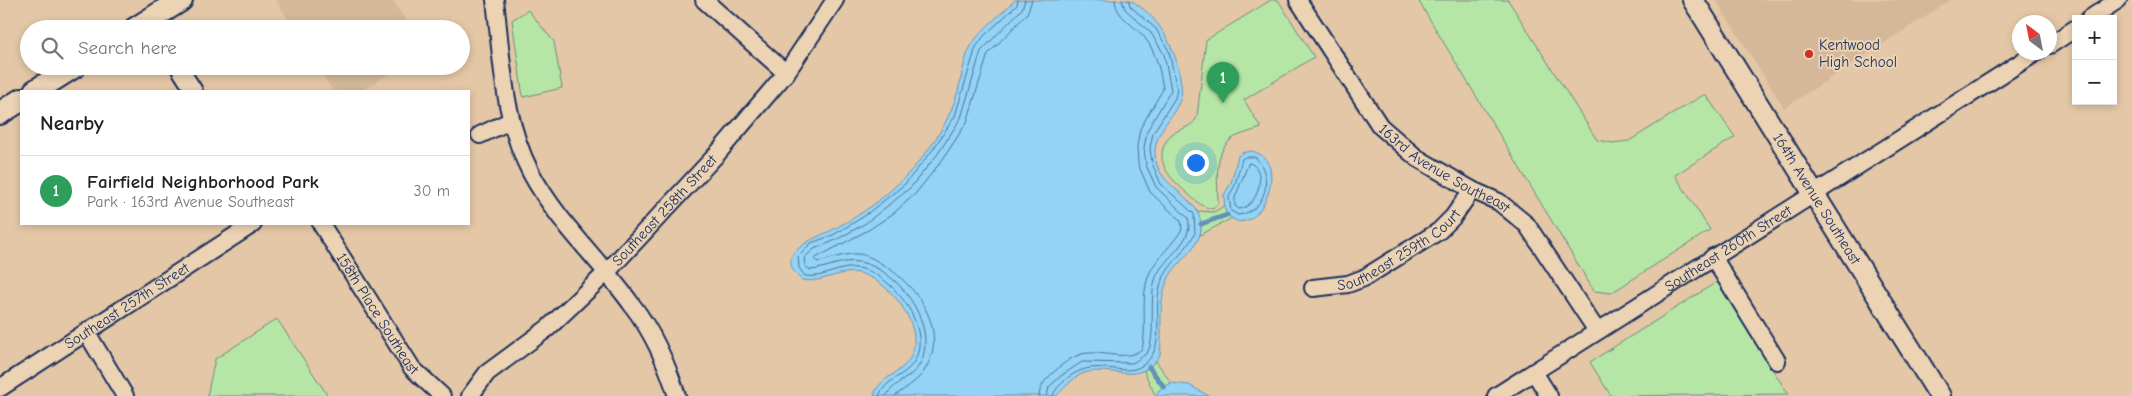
<!DOCTYPE html>
<meta charset="utf-8">
<style>
body{margin:0;font-family:"Comic Neue",sans-serif;background:#f2f2f2;color:#222}
.controls{position:absolute;right:15px;top:15px;display:grid;overflow:hidden;border-radius:0px;box-shadow:0 2px 8px #0003}
.controls button{width:45px;height:45px;display:grid;place-items:center;padding:0;border:0;border-bottom:1px solid #e0e0e0;background:#fff;color:#222;font:25px sans-serif}
.compass{position:absolute;left:2012px;top:15px;width:45px;height:45px;border-radius:50%;background:#fff;box-shadow:0 2px 8px #0003;rotate:328deg}
.you{position:absolute;left:1195px;top:162px;width:18px;height:18px;margin:-12px;border:4px solid #fff;border-radius:50%;background:#1a73e8;box-shadow:0 0 0 8px #1a73e833}
.badge{display:grid;place-items:center;width:32px;height:32px;border-radius:50%;background:#c8321e;color:#fff;font-size:16px;font-weight:700}
.pin{position:absolute;translate:-50% -41px;filter:drop-shadow(0 1px 2px #0008)}
.pin::after{content:'';position:absolute;top:26px;width:18px;height:15px;background:inherit;clip-path:polygon(0 0,100% 0,50% 100%)}
.list{margin:0;padding:0;list-style:none}
h2{display:flex;justify-content:space-between;align-items:center;height:65px;margin:0;padding:0 20px;font-size:21px}
h2 small{font-size:16px;font-weight:400;color:#767676}
.list li{display:grid;grid-template-columns:32px 1fr auto;gap:15px;align-items:center;box-sizing:border-box;height:70px;padding:0 20px;border-top:1px solid #e0e0e0}
.list b{display:block;font-size:19px;white-space:nowrap}
.list p{margin:0;font-size:16px;white-space:nowrap;color:#767676}
.list em{font-size:16px;font-style:normal;color:#767676}
.icon{flex:none;width:28px;height:28px;fill:none;stroke:currentColor;stroke-width:2;stroke-linecap:round;stroke-linejoin:round}
.map{position:relative;flex:none;width:2132px;height:396px;overflow:hidden}
.search{position:absolute;background:#fff;box-shadow:0 2px 8px #0003;left:20px;top:20px;width:450px;height:55px;display:flex;align-items:center;gap:12px;box-sizing:border-box;padding:0 18px;border-radius:28px;color:#767676;font-size:19px}
.panel{position:absolute;background:#fff;box-shadow:0 2px 8px #0003;left:20px;top:90px;width:450px;height:135px;border-radius:0px}
.map>svg:first-child{display:block}
.built{fill:#d5b89a}
.green{fill:#b6e6a5;stroke:#688a82}
.water{fill:#94d3f5;stroke:#6491b9}
.lines{fill:none;stroke-linecap:round;stroke-linejoin:round}
.shore{stroke:#4b719a;stroke-width:1}
.stream{stroke:#6491b9;stroke-width:5}
.minor-casing{stroke:#1b2f5e;stroke-width:20}
.tertiary-casing{stroke:#1b2f5e;stroke-width:24}
.secondary-casing{stroke:#1b2f5e;stroke-width:26}
.minor{stroke:#ebd3b4;stroke-width:16}
.tertiary{stroke:#ebd3b4;stroke-width:20}
.secondary{stroke:#ebd3b4;stroke-width:22}
.poi-dot{fill:#c8321e;stroke:#ebd3b4;stroke-width:2}
.labels{text-anchor:middle;dominant-baseline:central;stroke-width:4;stroke-linejoin:round;paint-order:stroke}
.poi-label{font-size:15px;fill:#1b2f5e;stroke:#ebd3b4;text-anchor:start}
.street-label{font-size:15px;fill:#1b2f5e;stroke:#ebd3b4}
</style>
<div class="map">
<svg width="2132" height="396" viewBox="0 0 2132 396">
<rect width="100%" height="100%" fill="#e4c7a6"/>
<filter id="ink" filterUnits="userSpaceOnUse"><feTurbulence type="fractalNoise" baseFrequency=".02" numOctaves="2"/><feDisplacementMap in="SourceGraphic" scale="10" xChannelSelector="R" yChannelSelector="G"/><feConvolveMatrix kernelMatrix="1 2 1 2 8 2 1 2 1" color-interpolation-filters="sRGB"/></filter>
<g filter="url(#ink)">
<path class="built" d="M276 0H393L411 29H294Z
M1716 0H1951L1784 108Z
M317 66H402L361 91H333Z"/>
<path class="green" d="M1271 0H1278L1314 57 1244 100 1261 128C1253 131 1243 133 1235 137 1212 149 1218 183 1218 203L1213 209C1201 207 1196 201 1187 193 1171 179 1153 162 1167 140 1174 127 1191 131 1197 117L1206 40Z
M1418 0H1508L1597 140 1613 143 1629 141 1705 94 1735 137 1675 175 1710 230 1611 293 1594 291Z
M528 10 554 42 562 88 523 97 512 20Z
M1224 206 1232 218 1200 235 1201 228 1198 211 1214 212Z
M1717 282 1788 394 1611 396 1590 362Z
M277 319 328 396H207L215 359Z
M1156 361 1171 383 1155 395 1144 371Z"/>
<path class="water" d="M1015 0H1130C1159 16 1175 47 1180 77 1181 85 1183 92 1180 100 1171 122 1150 135 1156 162 1163 190 1204 199 1201 229 1199 249 1176 262 1168 279 1157 302 1163 331 1160 355 1139 386 1117 367 1088 372 1075 374 1065 388 1056 396H874C878 377 902 374 910 358 927 327 889 280 859 273 840 269 822 284 802 280 771 254 813 239 832 230 849 221 868 210 883 197 914 172 944 135 956 97 962 81 962 62 971 46 980 30 1002 14 1015 0Z
M1252 151C1296 161 1253 252 1225 211L1224 195 1231 183 1238 156 1241 153Z
M1171 383 1189 385 1209 396H1155L1159 390Z"/>
<g class="lines">
<path class="shore" d="M1246 157H1255C1274 175 1267 212 1238 215L1231 211 1229 197 1235 185 1242 159Z
M1249 163C1267 166 1261 206 1239 209L1235 206V198Z
M879 396C884 380 906 376 914 362 934 328 892 273 858 268 840 265 824 279 805 276L799 268 798 257 811 243 833 235 863 217 905 184 932 151 955 116 976 47 984 36 1017 5 1018 0
M886 396C894 381 914 378 921 362 938 323 897 268 859 262 842 259 826 269 810 270L805 266 804 258 814 249 836 240 866 223 910 188 937 155 961 118 981 51 1022 9 1025 0
M895 396C906 387 919 381 926 368 948 330 918 288 887 267 878 262 869 255 859 254 845 253 832 259 818 262L814 259 870 229 894 213 916 193 943 159 967 122 988 54 1027 14 1032 0
M1039 396C1040 386 1045 380 1053 373 1061 365 1071 357 1082 354 1102 349 1125 363 1142 349 1148 324 1139 297 1150 272 1158 256 1173 245 1182 229L1181 221 1150 192 1138 164 1137 146 1140 129 1163 89C1160 71 1157 54 1145 38 1135 25 1116 18 1115 0
M1047 396 1049 387 1062 375 1082 362 1133 363 1147 353C1157 337 1148 299 1156 277 1164 257 1195 241 1188 218L1156 187 1146 165 1144 148 1147 131 1171 90 1164 54 1151 33 1125 9 1122 0
M1053 396C1054 390 1060 386 1064 381 1094 353 1123 380 1143 365 1166 349 1154 315 1159 291 1163 267 1185 254 1195 233L1194 214 1161 184 1152 163 1150 148 1153 133 1175 98 1177 90 1169 51 1156 29 1130 6 1129 0"/>
<path class="stream" d="M1201 224 1227 215
M1149 367 1164 387"/>
<g class="minor-casing">
<g id="minor">
<path d="M495 0C502 58 503 120 531 173 558 223 599 259 632 305 652 331 667 364 677 396"/>
<path d="M704 0 786 73"/>
<path id="s1" d="M1298 0 1380 126 1417 158 1472 190 1499 202 1527 225 1597 331"/>
<path d="M2089 19 2118 0"/>
<path d="M2050 45 2076 28"/>
<path d="M178 66 194 91"/>
<path d="M480 135 510 121"/>
<path id="s2" d="M321 224 412 368 442 396"/>
<path d="M1713 257 1777 361"/>
<path id="s3" d="M1313 288 1348 284 1364 278 1439 231 1453 217 1472 190"/>
<path d="M87 333 125 396"/>
<path d="M1534 372 1549 396"/>
<path id="s4" d="M0 388 253 224"/>
<path id="s5" d="M470 396 487 373 548 328 606 273 717 154 786 73 835 0"/>
<path id="s6" d="M1496 396 2037 52"/>
</g>
</g>
<g class="tertiary-casing">
<g id="tertiary">
<path id="s7" d="M1693 0 1940 396"/>
</g>
</g>
<g class="secondary-casing">
<path id="secondary" d="M135 29 181 0
M35 91 75 66
M0 113 21 100"/>
</g>
<use href="#minor" class="minor"/>
<use href="#tertiary" class="tertiary"/>
<use href="#secondary" class="secondary"/>
</g>
</g>
<circle class="poi-dot" cx="1809" cy="54" r="5"/>
<g class="labels">
<g class="poi-label">
<text x="1819" y="45">Kentwood<tspan x="1819" dy="17">High School</tspan></text>
</g>
<g class="street-label">
<text stroke="none"><textPath href="#s1" startOffset="228">163rd Avenue Southeast</textPath></text>
<text stroke="none"><textPath href="#s7" startOffset="234">164th Avenue Southeast</textPath></text>
<text stroke="none"><textPath href="#s5" startOffset="270">Southeast 258th Street</textPath></text>
<text stroke="none"><textPath href="#s3" startOffset="96">Southeast 259th Court</textPath></text>
<text stroke="none"><textPath href="#s6" startOffset="275">Southeast 260th Street</textPath></text>
<text stroke="none"><textPath href="#s4" startOffset="151">Southeast 257th Street</textPath></text>
<text stroke="none"><textPath href="#s2" startOffset="106">158th Place Southeast</textPath></text>
</g>
</g>
</svg>
<div class="controls">
<button>+</button>
<button>−</button>
</div>
<svg class="compass" viewBox="-18 -18 36 36"><path d="M0-13l5 13h-10z" fill="#e53935"/><path d="M0 13l5-13h-10z" fill="#767676"/></svg>
<div class="you"></div>
<div class="pin badge" style="left:1223px;top:103px;background:#2e9e5b">1</div>
<div class="search"><svg class="icon" aria-label="search" viewBox="0 0 24 24"><circle cx="10" cy="10" r="6"/><path d="M15 15l6 6"/></svg>Search here</div>
<section class="panel">
<h2>Nearby<small></small></h2>
<ul class="list">
<li><span class="badge" style="background:#2e9e5b">1</span><div><b>Fairfield Neighborhood Park</b><p>Park · 163rd Avenue Southeast</p></div><em>30 m</em></li>
</ul>
</section>
</div>
